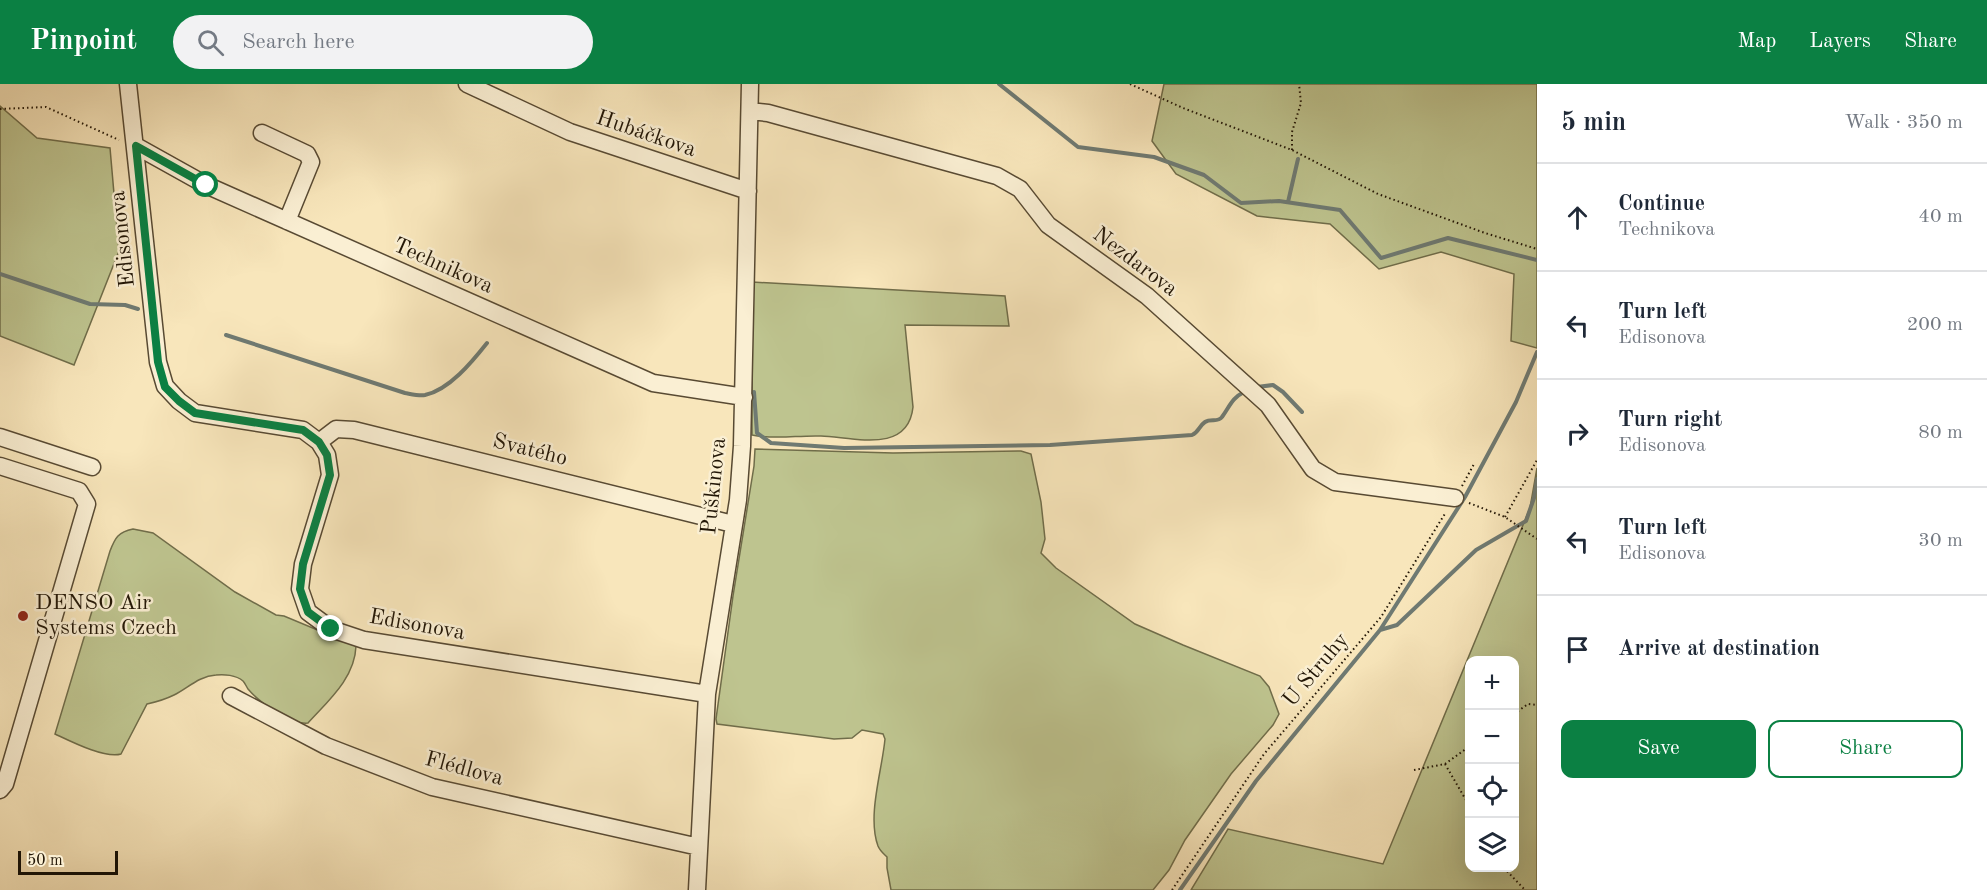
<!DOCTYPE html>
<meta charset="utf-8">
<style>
body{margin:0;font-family:"Old Standard TT",serif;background:#f2f2f3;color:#1f2937}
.controls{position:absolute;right:18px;bottom:18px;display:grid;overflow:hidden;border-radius:12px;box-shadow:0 6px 24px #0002}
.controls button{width:54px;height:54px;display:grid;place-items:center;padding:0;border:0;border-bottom:2px solid #e0e1e3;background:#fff;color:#1f2937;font:30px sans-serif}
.scale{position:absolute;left:18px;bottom:15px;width:100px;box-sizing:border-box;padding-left:6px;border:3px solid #221606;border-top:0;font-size:16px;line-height:21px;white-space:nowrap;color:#221606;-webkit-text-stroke:4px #faefd3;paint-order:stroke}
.stop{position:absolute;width:18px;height:18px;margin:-14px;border:4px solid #0b8043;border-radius:50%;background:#fff}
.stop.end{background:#0b8043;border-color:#fff;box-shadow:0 2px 6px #0008}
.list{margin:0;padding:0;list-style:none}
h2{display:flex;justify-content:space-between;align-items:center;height:78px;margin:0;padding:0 24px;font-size:26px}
h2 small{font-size:20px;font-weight:400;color:#747a83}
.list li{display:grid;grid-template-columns:39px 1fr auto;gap:18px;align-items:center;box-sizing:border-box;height:108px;padding:0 24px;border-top:2px solid #e0e1e3}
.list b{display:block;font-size:22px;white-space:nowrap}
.list p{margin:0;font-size:20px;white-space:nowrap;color:#747a83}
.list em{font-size:20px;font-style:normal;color:#747a83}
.actions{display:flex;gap:12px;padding:18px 24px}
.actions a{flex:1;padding:14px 0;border:2px solid #0b8043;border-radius:12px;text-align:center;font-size:21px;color:#0b8043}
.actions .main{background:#0b8043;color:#fff}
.icon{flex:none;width:33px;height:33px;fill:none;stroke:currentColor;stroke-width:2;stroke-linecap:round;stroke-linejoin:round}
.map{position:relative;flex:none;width:1537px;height:806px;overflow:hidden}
header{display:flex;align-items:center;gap:36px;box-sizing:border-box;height:84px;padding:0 30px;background:#0b8043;color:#fff}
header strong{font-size:28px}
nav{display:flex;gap:33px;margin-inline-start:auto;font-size:21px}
.search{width:420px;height:54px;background:#f2f2f3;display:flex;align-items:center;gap:15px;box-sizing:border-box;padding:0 21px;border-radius:33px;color:#747a83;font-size:22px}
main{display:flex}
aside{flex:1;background:#fff}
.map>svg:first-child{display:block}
.green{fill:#bec48f;stroke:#706d4a;stroke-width:1.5;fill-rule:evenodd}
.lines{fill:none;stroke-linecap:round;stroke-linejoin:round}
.stream{stroke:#6f7a72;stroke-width:4}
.minor-casing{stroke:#584a33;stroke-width:19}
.path{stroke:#221606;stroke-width:2;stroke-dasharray:1.5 3;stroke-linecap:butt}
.minor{stroke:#faefd3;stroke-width:16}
.route{stroke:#0b8043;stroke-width:8}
.poi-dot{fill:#8f2418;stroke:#faefd3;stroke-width:2}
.labels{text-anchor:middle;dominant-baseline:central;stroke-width:5;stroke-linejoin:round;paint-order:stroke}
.street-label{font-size:22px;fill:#221606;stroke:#faefd3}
.poi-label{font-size:22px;fill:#221606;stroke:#faefd3;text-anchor:start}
</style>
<header>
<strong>Pinpoint</strong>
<div class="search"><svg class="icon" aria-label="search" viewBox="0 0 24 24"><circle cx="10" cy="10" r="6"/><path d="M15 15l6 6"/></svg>Search here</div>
<nav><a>Map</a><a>Layers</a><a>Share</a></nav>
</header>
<main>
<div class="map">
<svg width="1537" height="806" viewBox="0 0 1537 806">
<rect width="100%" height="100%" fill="#f8e6bb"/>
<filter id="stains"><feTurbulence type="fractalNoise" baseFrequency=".00333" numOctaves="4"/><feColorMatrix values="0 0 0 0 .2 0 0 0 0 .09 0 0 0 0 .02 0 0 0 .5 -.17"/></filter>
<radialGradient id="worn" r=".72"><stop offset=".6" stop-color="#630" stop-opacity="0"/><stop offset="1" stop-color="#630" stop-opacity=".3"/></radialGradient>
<path class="green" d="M1164 0H1537V264L1511 257 1514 190 1441 168 1379 185 1330 140 1257 132 1176 90 1152 57Z
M0 22 37 54 110 64 119 167 74 281 0 252Z
M752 198 1005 212 1009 242 905 241 913 323C908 371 852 353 821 352 798 351 775 356 752 351Z
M755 365 893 369 1021 367 1031 370 1041 418 1045 455 1041 469 1056 484 1135 540 1183 561 1260 592 1269 603 1279 630 1273 641 1231 690 1185 756 1169 786 1153 806H891L887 784V773C884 770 880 767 878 762 867 732 882 687 885 655L883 650 862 646 852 654 834 655 717 640 716 635 733 512 754 382Z
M1537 384V806H1191L1228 745 1383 780 1530 424ZM1470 576H1514V784H1470Z
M133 445 153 449 235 508 276 531 284 532 356 562C355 594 328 617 308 639 290 641 259 618 248 605 246 602 245 599 243 597 236 591 224 590 216 591 199 592 188 604 174 611 166 615 156 618 147 620L121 670C105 675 70 657 55 650L110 467C115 454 118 448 133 445Z"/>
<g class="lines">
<path class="stream" d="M999 0 1078 63 1154 73 1204 91 1241 119 1279 117 1340 126 1381 174 1448 154 1537 176
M1288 118 1298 75
M0 190 90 220 125 221 138 225
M226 251 405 309C411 310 419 312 425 311 449 306 472 278 487 259
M1257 303 1273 301 1283 308 1302 328
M754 308 757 349 771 359 844 364 1050 361 1192 351C1199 348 1199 342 1205 338 1211 334 1218 339 1222 333 1230 322 1232 314 1244 308
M1380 546 1397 541 1476 466 1526 437 1534 414 1537 395
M1180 806 1256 697 1380 546 1465 413 1516 318 1537 268"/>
<g class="minor-casing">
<path id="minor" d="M128 0 158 278 165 302 179 317 195 329 303 346 319 358 327 371 330 391 303 480 300 505 308 528 331 545 364 556 707 610
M467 0 570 48 748 107
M750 27 768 29 997 92 1020 105 1048 141 1147 212 1268 321 1313 385 1335 398 1455 414
M262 49 307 70 311 78 287 137
M136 62 206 101 653 299 744 313
M0 353 92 383
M319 358 336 345 354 346 733 440
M0 382 79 407 87 420 5 700 0 706
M231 612 326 662 432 703 699 763
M697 806 707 610 738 416 742 362 750 0"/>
</g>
<path class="path" d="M1130 0 1183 24 1292 66 1378 110 1485 149 1537 165
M0 25 46 23 119 56
M1292 66V48L1301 19 1299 0
M1462 402 1474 380
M1469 419 1505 433 1537 455
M1505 433 1537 376
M1514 630 1528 620 1537 621
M1445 680 1470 723
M1414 686 1445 680 1470 662
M1504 784 1525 806
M1172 806 1264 670 1381 533 1446 428"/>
<use href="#minor" class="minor"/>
</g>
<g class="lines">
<path class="route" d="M206 101 136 62 158 278 165 303 179 317 195 329 303 346 319 358 327 371 330 391 303 480 300 505 308 528 331 545"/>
</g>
<circle class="poi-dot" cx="23" cy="532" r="6"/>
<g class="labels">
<g class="street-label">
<text transform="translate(646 50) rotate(19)">Hubáčkova</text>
<text transform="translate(123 155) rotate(-96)">Edisonova</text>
<text transform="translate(1135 178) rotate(37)">Nezdarova</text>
<text transform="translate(443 182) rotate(24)">Technikova</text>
<text transform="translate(530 366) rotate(14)">Svatého</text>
<text transform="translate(714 402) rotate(-84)">Puškinova</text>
<text transform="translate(417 541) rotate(10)">Edisonova</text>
<text transform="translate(1316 586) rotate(-50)">U Struhy</text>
<text transform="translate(464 685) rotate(15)">Flédlova</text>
</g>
<g class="poi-label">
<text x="35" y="519">DENSO Air<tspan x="35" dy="25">Systems Czech</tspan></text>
</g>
</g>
<rect width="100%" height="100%" filter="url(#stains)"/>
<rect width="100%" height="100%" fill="url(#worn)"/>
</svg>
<div class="controls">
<button>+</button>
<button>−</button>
<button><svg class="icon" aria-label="locate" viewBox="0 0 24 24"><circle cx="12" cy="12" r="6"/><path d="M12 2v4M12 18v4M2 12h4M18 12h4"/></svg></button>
<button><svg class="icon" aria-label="layers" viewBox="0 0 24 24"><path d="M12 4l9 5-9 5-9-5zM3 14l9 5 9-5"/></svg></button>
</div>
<div class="scale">50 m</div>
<div class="stop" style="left:206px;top:101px"></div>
<div class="stop end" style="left:331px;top:545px"></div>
</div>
<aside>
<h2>5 min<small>Walk · 350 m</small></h2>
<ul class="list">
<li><svg class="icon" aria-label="ahead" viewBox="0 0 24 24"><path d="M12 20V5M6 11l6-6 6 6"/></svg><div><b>Continue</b><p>Technikova</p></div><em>40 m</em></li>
<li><svg class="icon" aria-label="left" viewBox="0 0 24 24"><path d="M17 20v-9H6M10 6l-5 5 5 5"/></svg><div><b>Turn left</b><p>Edisonova</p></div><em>200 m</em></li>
<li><svg class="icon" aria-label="right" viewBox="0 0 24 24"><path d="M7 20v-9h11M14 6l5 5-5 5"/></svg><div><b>Turn right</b><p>Edisonova</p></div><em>80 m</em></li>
<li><svg class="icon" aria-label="left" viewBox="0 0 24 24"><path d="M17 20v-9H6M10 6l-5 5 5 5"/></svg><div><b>Turn left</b><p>Edisonova</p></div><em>30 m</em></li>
<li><svg class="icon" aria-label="arrive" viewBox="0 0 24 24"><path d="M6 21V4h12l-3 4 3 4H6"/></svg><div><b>Arrive at destination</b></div></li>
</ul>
<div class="actions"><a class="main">Save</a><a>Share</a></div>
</aside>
</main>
